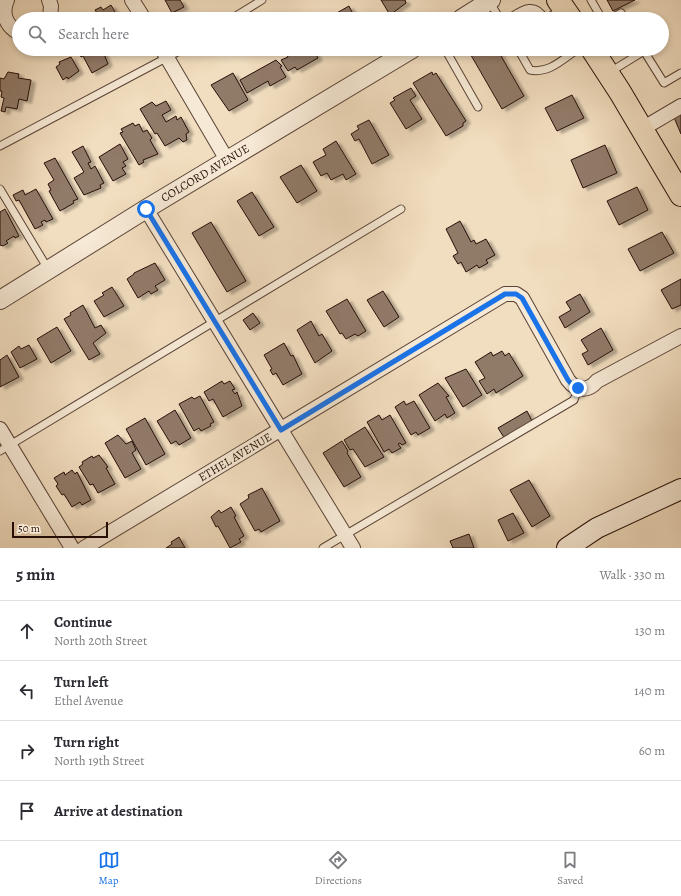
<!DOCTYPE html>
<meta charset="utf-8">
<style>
body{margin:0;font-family:Alegreya,serif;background:#f2f2f3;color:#2b2b33}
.scale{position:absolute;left:12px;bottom:10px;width:96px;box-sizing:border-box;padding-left:4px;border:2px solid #270f07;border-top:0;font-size:11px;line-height:14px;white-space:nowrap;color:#270f07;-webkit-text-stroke:3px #f6e9d5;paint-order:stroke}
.stop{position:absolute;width:12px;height:12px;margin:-9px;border:3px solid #1a73e8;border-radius:50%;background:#fff}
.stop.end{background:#1a73e8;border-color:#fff;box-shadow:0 1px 4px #0008}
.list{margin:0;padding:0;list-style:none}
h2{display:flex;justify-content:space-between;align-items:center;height:52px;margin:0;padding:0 16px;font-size:17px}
h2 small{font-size:13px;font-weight:400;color:#7c7c81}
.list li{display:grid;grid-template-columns:26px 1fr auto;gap:12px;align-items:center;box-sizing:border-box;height:60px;padding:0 16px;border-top:1px solid #e1e1e2}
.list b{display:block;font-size:15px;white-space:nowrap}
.list p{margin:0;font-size:13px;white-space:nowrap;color:#7c7c81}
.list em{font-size:13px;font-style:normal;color:#7c7c81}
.icon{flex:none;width:22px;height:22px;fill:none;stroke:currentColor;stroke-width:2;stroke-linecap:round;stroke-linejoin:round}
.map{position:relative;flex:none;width:681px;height:548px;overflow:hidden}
.search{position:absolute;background:#fff;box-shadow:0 2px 6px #0003;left:12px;right:12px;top:12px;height:44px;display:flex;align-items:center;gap:10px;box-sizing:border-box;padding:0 14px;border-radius:22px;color:#7c7c81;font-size:15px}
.sheet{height:292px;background:#fff}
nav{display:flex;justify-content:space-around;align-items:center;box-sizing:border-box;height:56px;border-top:1px solid #e1e1e2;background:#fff;font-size:11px;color:#7c7c81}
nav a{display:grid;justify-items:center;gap:2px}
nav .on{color:#1a73e8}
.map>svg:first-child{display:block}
.building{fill:#907a67;stroke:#270f07;filter:url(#shadow)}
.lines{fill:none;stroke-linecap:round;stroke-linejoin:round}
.service-casing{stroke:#5a4235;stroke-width:9}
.minor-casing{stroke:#5a4235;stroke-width:16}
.tertiary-casing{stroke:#5a4235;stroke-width:20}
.secondary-casing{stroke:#270f07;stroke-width:22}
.primary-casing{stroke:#270f07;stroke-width:24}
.service{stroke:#f6e9d5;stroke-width:7}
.minor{stroke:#f6e9d5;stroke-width:14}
.tertiary{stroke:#f6e9d5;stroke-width:18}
.secondary{stroke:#f6e9d5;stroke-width:20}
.primary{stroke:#f1ddbf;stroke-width:22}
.route{stroke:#1a73e8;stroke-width:5}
.labels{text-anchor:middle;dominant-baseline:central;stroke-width:4;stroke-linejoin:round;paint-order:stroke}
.street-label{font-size:12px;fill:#270f07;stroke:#f6e9d5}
</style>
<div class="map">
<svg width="681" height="548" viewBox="0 0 681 548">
<defs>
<filter id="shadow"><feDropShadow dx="4.5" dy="2.5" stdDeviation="1" flood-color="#0004"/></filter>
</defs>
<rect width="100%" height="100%" fill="#f1ddbf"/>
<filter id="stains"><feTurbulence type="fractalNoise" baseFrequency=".005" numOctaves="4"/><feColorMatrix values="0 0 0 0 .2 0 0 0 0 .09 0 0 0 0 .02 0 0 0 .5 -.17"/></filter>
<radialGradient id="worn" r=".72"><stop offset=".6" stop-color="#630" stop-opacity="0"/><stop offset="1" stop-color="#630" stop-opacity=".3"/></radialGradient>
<path class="building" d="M165 0H180L184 7 172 13Z
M381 0H405L406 3 390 15Z
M607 0H635L613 11Z
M111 5 119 19H94L92 15 97 13 95 10 101 7 103 10Z
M349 6 353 14 356 12 360 19H337L335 14Z
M77 49H102L108 64 92 73 83 56 81 57Z
M283 49H320V50L315 53 318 58 297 70 295 67 288 71 281 60 288 57Z
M470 49H497L524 96 502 109 468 50Z
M71 57 79 71 68 79 67 77 63 80 56 67 60 64 59 62Z
M276 60 282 66 280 67 286 77 270 86 268 81 247 93 240 80Z
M8 72 19 74 18 78 31 80 27 101 19 99 17 109 6 107 5 112 1 111 4 98 1 97 2 91H0V78L4 79Z
M432 72 433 75 436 73 466 121 463 123V126L446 136 413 83Z
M233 73 248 100 229 111 211 85Z
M411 88 416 96 410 100 422 119 406 129 390 103 395 100 393 98Z
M572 95 584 118 557 131 545 108Z
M166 101 171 110 162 115 166 122 176 116 177 120 181 117 189 132 186 134 187 140 183 142 179 138 165 146 157 133 155 134 140 109 152 102 156 106Z
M681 111V134L673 115Z
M369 120 389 155 372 164 359 139 355 141 351 134 359 129 357 126Z
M133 123 135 126 139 124 143 132 147 130 152 138 150 140 158 154 143 160 144 162 139 165 120 133 123 132 121 129Z
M336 141 356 174 346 180 343 174 331 180 327 173 321 176 313 162 326 155 323 149Z
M120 144 128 159 123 162 126 166 122 168 126 174 113 181 99 157Z
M605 145 617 173 583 188 571 160Z
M83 146 91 162 88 163 91 169 95 166 104 183 100 185 101 188 84 195 74 178 84 172 72 152Z
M55 158 78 199 73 201 74 203 60 211 49 191 51 190 48 184 54 180 44 163Z
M301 165 317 191 297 203 280 177Z
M637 187 648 210 619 225 607 201Z
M36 189 53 219 46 222 45 220 41 222 43 225 35 229 19 200 16 201 13 195 23 190 25 195Z
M252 192 274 227 259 236 237 201Z
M5 209 19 236 15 238 14 236 6 241 8 243 3 246 0 245V212Z
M460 221 471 242 474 240 476 244 486 239 495 255 486 260 488 263 479 268 477 265 466 272 461 262 458 264 453 256 458 253 446 229Z
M211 222 246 281 227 292 192 233Z
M662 232 674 253 640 271 628 249Z
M155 263 165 280 155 286 158 290 151 294 149 291 138 298 127 279 134 274V273Z
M681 279V305L672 309 661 290Z
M112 287 124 306 104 317 94 301 104 295 102 293Z
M383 291 399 317 384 327 367 300Z
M580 294 590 312 565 328 559 317 571 310 566 302Z
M347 299 366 331 358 336 355 334 346 339 342 333 340 334 326 311Z
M83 305 95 328 101 325 106 333 93 343 100 354 89 360 64 319 71 315 70 313Z
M253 313 260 323 250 330 243 320Z
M311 321 319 336 322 334 332 351 315 363 297 330Z
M57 327 71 351 51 363 37 339Z
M601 328 613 350 588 365 582 354 588 351 581 340Z
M284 343 291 356 293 355 302 374 283 385 276 373 273 375 270 370 272 369 264 355Z
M29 345 37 359 20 368 11 352 19 346 21 349Z
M502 351 505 356 509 353 523 376 496 393 494 389 487 394 479 381 485 378 475 362 491 352 493 356Z
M7 355 19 377 0 387V360Z
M466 369 482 395 463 407 445 378Z
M222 381 224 384 230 381 235 389 232 390 235 394 237 392 242 406 223 417 213 399 209 401 204 392Z
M438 383 449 396 446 397 455 413 447 418 445 414 435 421 419 395Z
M200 396 214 422 210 424 211 426 201 431 199 428 194 431 179 404 192 397 194 399Z
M404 401 406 405 414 401 430 428 418 435 416 432 411 435 395 407Z
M175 410 191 438 179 445 176 441 171 444 157 421Z
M527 411 533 423 505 439 498 428Z
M379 415 382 420 390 415 406 443 402 445 400 443 398 444 401 448 392 453 389 449 384 452 367 422Z
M145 418 165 454 146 465 126 429Z
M365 427 384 457 365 467 353 449 350 450 344 440Z
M118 435 126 444 132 441 136 450 132 453 141 469 125 478 105 443Z
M342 441 348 451 347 453 361 477 344 487 323 453Z
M99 455 108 467 106 468 115 484 98 493 93 484 90 485 79 467 83 464 82 462 92 456 93 458Z
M72 470 75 474 77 472 91 500 82 505 80 502 72 507 64 494 62 495 56 486 58 484 54 478 64 472 65 475Z
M529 480 550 516 532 527 510 490Z
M262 488 280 521 261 532 259 529 255 531 240 504 249 498 248 495Z
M231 507 236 516 234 517 244 536 239 539 241 542 230 548 218 526 216 527 211 517 219 510 221 513Z
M513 513 524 533 508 541 498 520Z
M469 534 474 548H453L450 541Z
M179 537 185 548H166L172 544 171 542Z"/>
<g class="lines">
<g class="service-casing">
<path id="service" d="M591 0 602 19
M489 1 500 19
M231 19 262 0
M508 19C521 11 534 0 545 19
M547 19 561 9
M610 19 621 13 625 19
M445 49 478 107
M518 49 530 70C549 74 563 59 578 49
M448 54 456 49
M610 72 644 51 664 83 681 73
M0 146 183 49
M0 189 48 269
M0 451 401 209
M323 548 574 400 578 388"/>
</g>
<g class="minor-casing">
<path id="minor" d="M7 0C1 13 6 26 19 33
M49 0 51 6 50 19
M132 0 144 19
M162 49 227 160
M642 129 681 106
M146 209 353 548
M0 429 72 548
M84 548 505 294H516L522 298 568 380C576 391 588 392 597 381L681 336"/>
</g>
<g class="tertiary-casing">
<path id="tertiary" d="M461 19 491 0
M0 300 146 209 412 49"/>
</g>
<g class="secondary-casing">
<path id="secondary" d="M567 548 597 528 681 489"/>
</g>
<g class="primary-casing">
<path id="primary" d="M558 0 571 19
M592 49 620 92 681 195"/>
</g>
<use href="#service" class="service"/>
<use href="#minor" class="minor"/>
<use href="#tertiary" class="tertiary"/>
<use href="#secondary" class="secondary"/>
<use href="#primary" class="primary"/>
</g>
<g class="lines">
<path class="route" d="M146 209 281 430 505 294H516L522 298 568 380 573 386 578 388"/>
</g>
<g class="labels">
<g class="street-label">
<text transform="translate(205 173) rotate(-31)">COLCORD AVENUE</text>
<text transform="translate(235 457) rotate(-31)">ETHEL AVENUE</text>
</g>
</g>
<rect width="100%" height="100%" filter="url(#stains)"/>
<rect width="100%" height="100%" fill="url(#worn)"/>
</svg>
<div class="scale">50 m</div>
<div class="stop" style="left:146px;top:209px"></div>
<div class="stop end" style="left:578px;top:388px"></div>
<div class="search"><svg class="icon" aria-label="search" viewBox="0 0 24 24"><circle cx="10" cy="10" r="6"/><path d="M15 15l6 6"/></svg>Search here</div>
</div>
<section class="sheet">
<h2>5 min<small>Walk · 330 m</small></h2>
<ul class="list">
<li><svg class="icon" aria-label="ahead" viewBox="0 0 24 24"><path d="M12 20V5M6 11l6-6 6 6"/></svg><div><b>Continue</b><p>North 20th Street</p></div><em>130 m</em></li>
<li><svg class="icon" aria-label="left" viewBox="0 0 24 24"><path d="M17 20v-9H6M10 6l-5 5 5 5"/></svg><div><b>Turn left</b><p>Ethel Avenue</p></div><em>140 m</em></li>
<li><svg class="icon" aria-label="right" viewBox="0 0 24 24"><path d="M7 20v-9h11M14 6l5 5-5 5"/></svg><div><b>Turn right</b><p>North 19th Street</p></div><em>60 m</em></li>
<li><svg class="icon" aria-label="arrive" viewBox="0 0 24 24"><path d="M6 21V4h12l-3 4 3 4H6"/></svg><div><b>Arrive at destination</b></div></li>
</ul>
</section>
<nav>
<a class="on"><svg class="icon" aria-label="map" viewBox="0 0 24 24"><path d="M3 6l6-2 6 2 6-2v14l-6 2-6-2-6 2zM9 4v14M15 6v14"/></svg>Map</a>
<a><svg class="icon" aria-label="directions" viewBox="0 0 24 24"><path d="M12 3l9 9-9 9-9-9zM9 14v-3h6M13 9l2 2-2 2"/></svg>Directions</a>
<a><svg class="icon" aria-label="saved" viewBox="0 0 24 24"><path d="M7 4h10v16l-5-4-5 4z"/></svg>Saved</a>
</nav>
